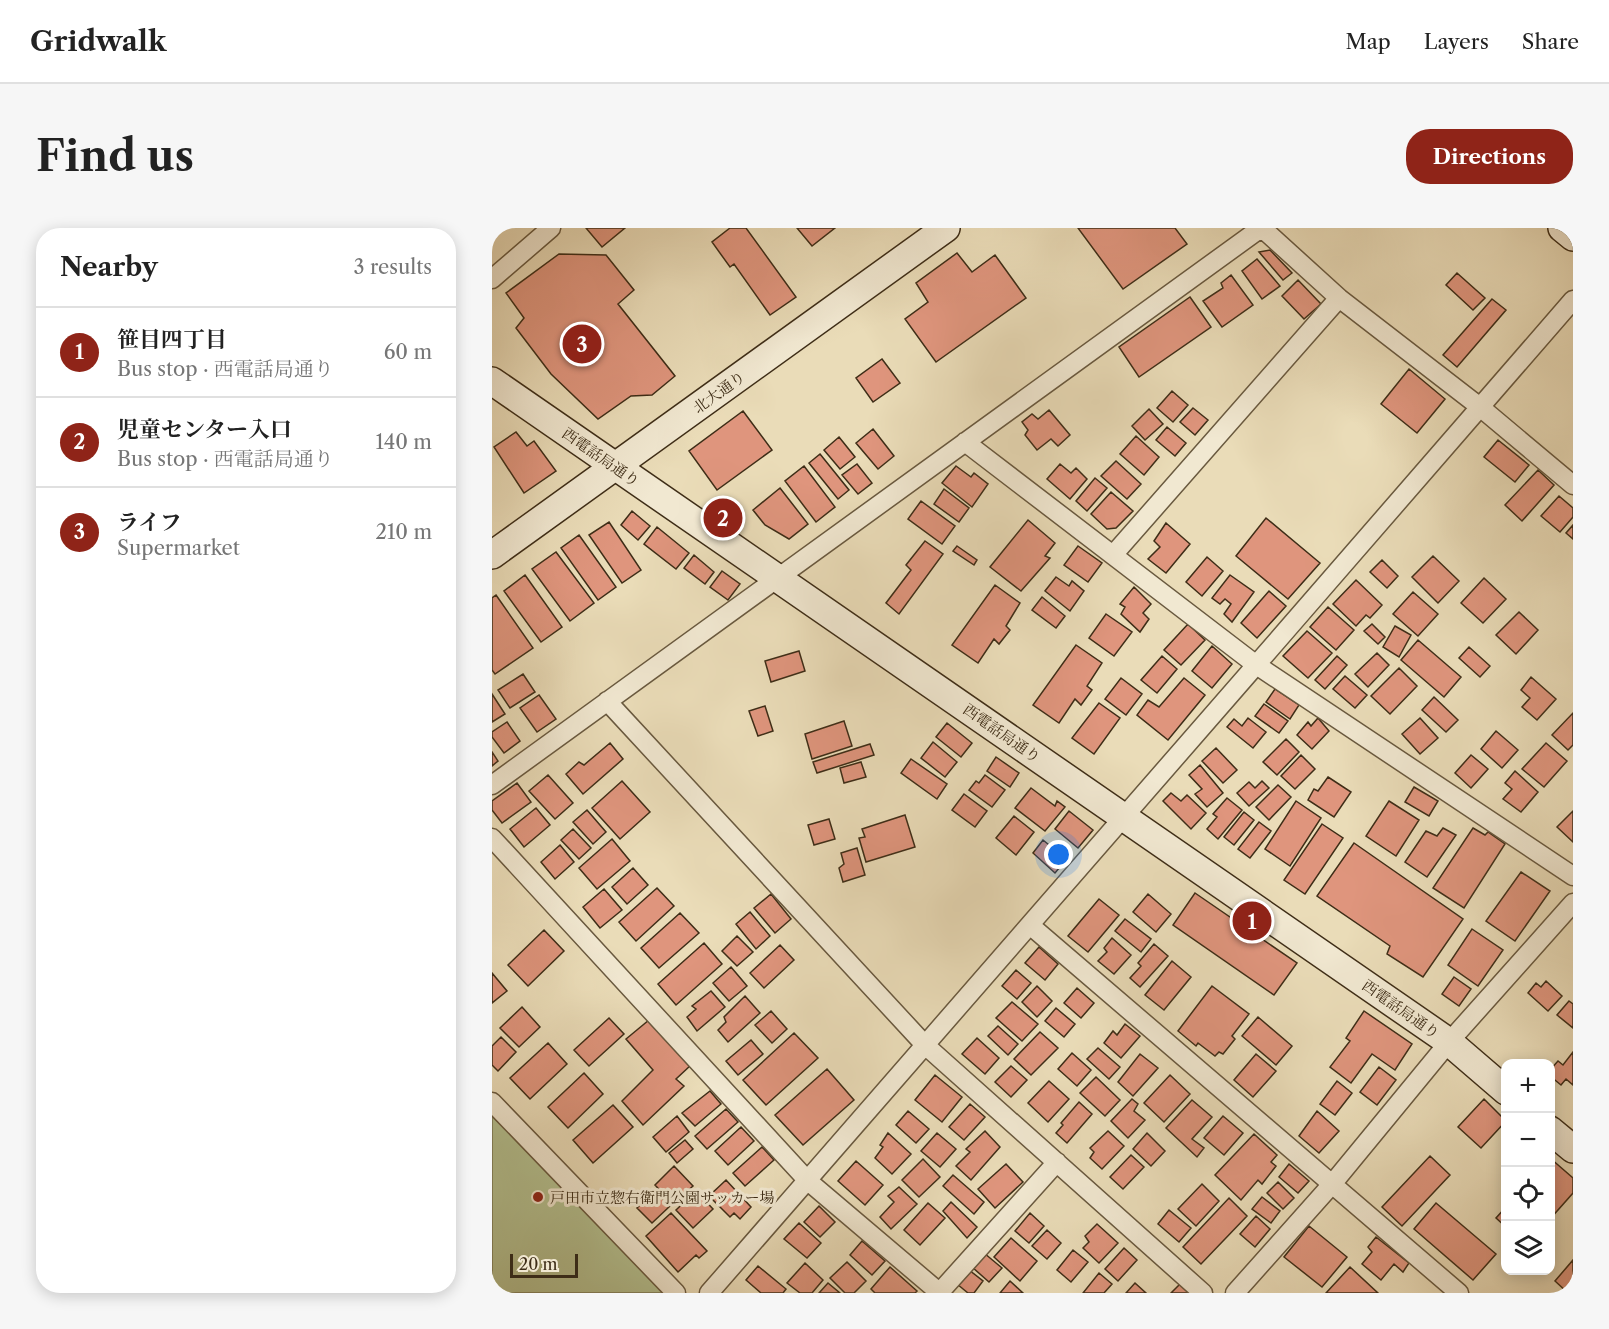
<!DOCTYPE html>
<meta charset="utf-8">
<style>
body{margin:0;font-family:"Libre Caslon Text","Noto Serif JP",serif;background:#f6f6f6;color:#222}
.controls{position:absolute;right:18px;bottom:18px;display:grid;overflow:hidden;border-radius:12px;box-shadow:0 3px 15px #0003}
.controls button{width:54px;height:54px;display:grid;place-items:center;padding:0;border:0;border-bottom:2px solid #e0e0e0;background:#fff;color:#222;font:30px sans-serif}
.scale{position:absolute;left:18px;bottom:15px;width:68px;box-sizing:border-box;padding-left:6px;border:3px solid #3e2d17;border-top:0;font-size:16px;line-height:21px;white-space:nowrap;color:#3e2d17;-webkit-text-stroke:4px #f1e8d1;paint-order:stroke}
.you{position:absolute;left:567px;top:627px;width:21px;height:21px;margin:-15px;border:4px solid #fff;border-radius:50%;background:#1a73e8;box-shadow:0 0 0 9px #1a73e833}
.badge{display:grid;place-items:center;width:39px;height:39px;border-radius:50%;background:#8f2418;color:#fff;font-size:20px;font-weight:700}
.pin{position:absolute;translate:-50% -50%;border:3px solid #fff;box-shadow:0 2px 6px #0006}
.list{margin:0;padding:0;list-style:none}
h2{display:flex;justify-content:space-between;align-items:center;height:78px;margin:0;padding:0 24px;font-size:26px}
h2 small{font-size:20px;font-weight:400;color:#767676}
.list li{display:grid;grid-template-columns:39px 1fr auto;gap:18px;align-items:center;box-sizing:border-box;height:90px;padding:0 24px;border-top:2px solid #e0e0e0}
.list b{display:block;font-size:22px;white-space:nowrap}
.list p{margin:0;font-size:20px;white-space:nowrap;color:#767676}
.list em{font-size:20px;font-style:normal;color:#767676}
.icon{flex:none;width:33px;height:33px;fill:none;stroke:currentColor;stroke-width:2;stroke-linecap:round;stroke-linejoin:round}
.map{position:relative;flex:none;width:1081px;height:1065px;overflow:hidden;border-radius:24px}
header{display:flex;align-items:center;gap:36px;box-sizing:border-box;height:84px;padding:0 30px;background:#fff;border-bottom:2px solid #e0e0e0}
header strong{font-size:28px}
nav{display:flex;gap:33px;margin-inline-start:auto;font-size:21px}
.intro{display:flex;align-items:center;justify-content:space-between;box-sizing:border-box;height:144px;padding:0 36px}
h1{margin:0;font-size:42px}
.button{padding:15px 27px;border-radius:24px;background:#8f2418;color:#fff;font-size:21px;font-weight:700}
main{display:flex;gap:36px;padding:0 36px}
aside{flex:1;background:#fff;border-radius:24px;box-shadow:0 3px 15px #0003}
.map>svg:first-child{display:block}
.green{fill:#b4c191;stroke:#797754;stroke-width:1.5}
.building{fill:#df957d;stroke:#3e2d17;stroke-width:1.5}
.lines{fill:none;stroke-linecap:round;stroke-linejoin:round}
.street-casing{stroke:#69593f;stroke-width:21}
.secondary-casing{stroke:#3e2d17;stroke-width:30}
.street{stroke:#f1e8d1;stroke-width:18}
.secondary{stroke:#f1e8d1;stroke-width:27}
.poi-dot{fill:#8f2418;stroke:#f1e8d1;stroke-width:2}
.labels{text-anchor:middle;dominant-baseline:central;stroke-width:6;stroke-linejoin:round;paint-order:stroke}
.street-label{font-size:15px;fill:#3e2d17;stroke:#f1e8d1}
.poi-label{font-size:15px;fill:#3e2d17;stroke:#f1e8d1;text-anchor:start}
</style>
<header>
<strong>Gridwalk</strong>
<nav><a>Map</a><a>Layers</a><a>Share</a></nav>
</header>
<div class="intro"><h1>Find us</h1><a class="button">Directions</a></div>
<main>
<aside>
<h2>Nearby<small>3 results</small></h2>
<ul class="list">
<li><span class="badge">1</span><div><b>笹目四丁目</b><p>Bus stop · 西電話局通り</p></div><em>60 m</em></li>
<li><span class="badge">2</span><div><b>児童センター入口</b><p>Bus stop · 西電話局通り</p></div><em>140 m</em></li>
<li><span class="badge">3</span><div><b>ライフ</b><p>Supermarket</p></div><em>210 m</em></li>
</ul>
</aside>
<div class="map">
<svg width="1081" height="1065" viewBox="0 0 1081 1065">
<rect width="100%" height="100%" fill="#eadcb8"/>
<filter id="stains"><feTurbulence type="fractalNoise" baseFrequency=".00333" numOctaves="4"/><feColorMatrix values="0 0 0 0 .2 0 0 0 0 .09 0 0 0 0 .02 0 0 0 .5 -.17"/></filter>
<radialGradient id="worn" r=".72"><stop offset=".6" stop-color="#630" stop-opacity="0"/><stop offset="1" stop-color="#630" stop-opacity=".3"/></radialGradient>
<path class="green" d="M0 874 184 1065H0Z"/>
<path class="building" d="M94 0H133L110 19Z
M238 0H254L304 69 278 87 242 36 238 39 220 14Z
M305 0H343L320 18Z
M586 0H683L695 16 631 61Z
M778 22 800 45 791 52 767 24Z
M465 25 480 44 503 27 534 70 444 134 413 91 436 74 424 55Z
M67 26 114 27 142 62 126 76 183 148 160 167 139 168 106 191 59 146 24 100 32 90 14 65Z
M765 31 788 58 770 71 750 43Z
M965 45 993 70 981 82 954 57Z
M739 47 761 77 730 99 711 73 731 60 729 55Z
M806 52 829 76 812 91 790 68Z
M698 69 719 99 647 149 627 119Z
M1000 71 1014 82 965 139 951 127Z
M390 131 408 155 381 174 364 150Z
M917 141 953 171 925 205 889 176Z
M680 163 696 177 681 194 665 180Z
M701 180 716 192 703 207 688 194Z
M657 181 671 196 653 212 640 198Z
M557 182 578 207 566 218 559 211 545 222 533 207 536 202 530 194 540 186 546 191Z
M251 183 280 222 225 262 197 223Z
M675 199 694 215 683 228 664 212Z
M381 201 402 228 386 241 364 215Z
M24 204 35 218 42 213 64 243 32 265 2 219Z
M644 208 667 229 652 247 628 226Z
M347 209 363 229 348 241 332 222Z
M1006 212 1037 237 1023 254 992 229Z
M328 226 357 262 346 271 317 235Z
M624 233 649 256 635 271 609 248Z
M365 236 380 255 366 266 350 247Z
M568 236 579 245 584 240 595 251 578 271 555 251Z
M312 238 343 279 324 294 293 253Z
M464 238 479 249 482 245 496 256 480 279 450 255Z
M1046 242 1062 257 1030 293 1013 277Z
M603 250 615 260 595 283 584 273Z
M288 260 316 296 297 311 273 297 261 282Z
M452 261 477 280 467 294 442 276Z
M619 264 641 283 624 300 615 301 599 286Z
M1067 268 1081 280V289L1068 304 1049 288Z
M429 273 463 298 450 316 416 291Z
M140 283 158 298 146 312 129 297Z
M774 290 828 335 796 371 744 328Z
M536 292 563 315 553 328 558 330 529 363 498 339Z
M117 294 149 342 130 355 97 307Z
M674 295 698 316 674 345 656 331 668 319 662 313Z
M1081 297V311L1074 305Z
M165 299 197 325 184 341 152 316Z
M87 307 124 359 106 372 69 320Z
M433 313 451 326 407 386 394 375 419 342 414 337Z
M465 318 485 332 482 337 461 323Z
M586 318 610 335 596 354 572 337Z
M64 324 102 375 78 393 40 341Z
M202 327 222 344 213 356 192 340Z
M941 328 967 353 946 375 920 349Z
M715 329 731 343 710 368 694 354Z
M890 332 906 348 895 360 878 344Z
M230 343 248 356 236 372 218 359Z
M33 347 70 399 49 414 12 363Z
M738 347 762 364 740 394 732 386 739 376 733 371 728 376 720 370Z
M564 349 577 358 580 353 592 363 578 383 553 363Z
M992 350 1014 371 991 395 969 375Z
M864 352 890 377 878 390 874 387 864 398 841 376Z
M503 357 528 375 514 398 518 402 507 416 502 411 486 435 460 417Z
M642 359 659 376 651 385 657 391 648 404 629 386 633 379 628 376Z
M777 363 794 378 765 410 749 395Z
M921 364 946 386 926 408 901 386Z
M4 367 41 420 3 446 0 442V370Z
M550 369 573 388 564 400 540 382Z
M836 379 862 402 844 422 818 399Z
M1027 384 1046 402 1024 426 1004 407Z
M614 386 640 404 622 428 597 410Z
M696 396 713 412 689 437 672 422Z
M880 396 893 409 886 416 872 403Z
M903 398 919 407 907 429 891 419Z
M815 403 840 425 816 450 791 428Z
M926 412 969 449 952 469 909 432Z
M584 417 610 435 595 458 600 462 589 477 583 471 567 495 541 477Z
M720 418 740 436 720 460 700 443Z
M977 419 998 438 988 449 967 430Z
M307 423 313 443 279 454 273 433Z
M885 425 897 437 876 459 863 446Z
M670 428 685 441 665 465 649 452Z
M845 428 855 437 833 461 823 452Z
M907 440 925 458 898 486 879 468Z
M31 446 43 464 18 480 6 462Z
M853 448 875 467 863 480 841 461Z
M1039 449 1064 471 1045 492 1030 479 1038 470 1029 462Z
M629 450 650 466 634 487 613 471Z
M692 450 713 467 676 512 645 487 656 472 667 479Z
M783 461 807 477 798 491 774 474Z
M0 466 13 486 0 494Z
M47 467 64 491 45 504 28 480Z
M942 469 966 492 954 504 930 482Z
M607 475 628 490 602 526 580 510Z
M772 476 796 493 787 505 763 488Z
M273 478 281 503 266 508 257 483Z
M1081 485V517L1076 522 1060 507Z
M756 490 774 504 761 520 735 499 742 491 750 498Z
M826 490 837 503 820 521 805 507 816 494 819 498Z
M928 490 946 510 928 526 910 506Z
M352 493 360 518 320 531 313 506Z
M15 494 28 513 12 525 0 509V504Z
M455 495 480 515 469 529 444 509Z
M1004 503 1026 522 1010 540 989 521Z
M794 511 807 524 785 547 771 534Z
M441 514 465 534 453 549 429 530Z
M118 515 131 531 91 566 74 546 87 534 92 537Z
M1054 515 1075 533 1052 559 1030 541Z
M378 516 382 527 325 545 321 534Z
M724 520 745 542 731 555 710 533Z
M0 524 6 533 0 538Z
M809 527 823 541 803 561 789 548Z
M979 527 996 541 979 560 963 545Z
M504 529 527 545 518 559 495 543Z
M419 531 455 556 445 571 409 545Z
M369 534 374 549 352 555 348 540Z
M708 537 731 565 715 579 703 566 710 561 697 547Z
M1023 543 1046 564 1029 584 1011 571 1020 561 1013 555Z
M56 547 81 575 63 591 37 563Z
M493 547 513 562 500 579 477 562 484 553 487 555Z
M836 549 859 564 842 589 816 572 822 561 826 563Z
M130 553 158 584 128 611 100 580Z
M770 553 777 560 757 578 745 565 757 554 763 560Z
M25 555 39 574 10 595 0 582V573Z
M786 557 799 569 777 592 764 579Z
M922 559 946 573 937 588 913 574Z
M539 560 563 578 565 573 573 579 553 603 523 580Z
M679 565 689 573 695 567 714 585 699 601 671 573Z
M472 566 495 583 483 599 460 582Z
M735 570 750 582 726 611 715 601 725 589 721 586Z
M804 573 829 590 798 638 773 621Z
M897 573 927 592 904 628 874 608Z
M44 580 58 597 32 619 18 601Z
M95 582 114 604 101 616 81 594Z
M577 583 601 602 586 620 563 601Z
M1081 583V614L1065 599Z
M752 584 762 592 742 617 732 609Z
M413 587 423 619 374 634 367 610 373 609 370 601Z
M522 588 542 604 524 627 504 610Z
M337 591 343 611 322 617 316 597Z
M767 594 779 603 758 630 746 621Z
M830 596 851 610 813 666 792 652Z
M951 600 964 607 935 649 913 634 934 603 945 608Z
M981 600 993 607 996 604 1013 616 972 680 941 660Z
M81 601 99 620 87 631 69 612Z
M120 611 138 633 105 661 87 640Z
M551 612 562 621 566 616 579 626 563 645 541 625Z
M862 615 971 691 931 749 895 726 898 718 825 668Z
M68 617 82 634 63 651 49 634Z
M365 620 373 647 351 654 347 640 352 636 349 625Z
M141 640 156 657 135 676 120 659Z
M1029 644 1058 663 1023 713 994 693Z
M165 660 182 678 144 713 127 694Z
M112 661 130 682 108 700 91 679Z
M703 665 805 735 782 767 681 697Z
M279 666 299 691 283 705 262 680Z
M656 666 679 686 664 704 641 684Z
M607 671 627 687 596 724 576 708Z
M258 684 278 708 264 721 244 696Z
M188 685 207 705 167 740 149 720Z
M633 691 659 711 649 724 623 703Z
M980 701 1011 722 986 758 956 737Z
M52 702 72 723 36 758 16 737Z
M245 708 261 724 245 738 230 723Z
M620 710 639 727 622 746 606 733 615 724 612 720Z
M212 715 230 736 184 777 166 756Z
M662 716 676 728 648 759 638 750 649 738 646 735Z
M288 717 302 732 272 760 258 745Z
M547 719 566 736 553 752 533 735Z
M680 733 699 749 672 782 653 767Z
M239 739 255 758 237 773 221 755Z
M524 742 539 755 525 771 510 758Z
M0 745 15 763 0 775Z
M962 749 979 761 967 778 950 766Z
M1054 753 1070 768 1056 783 1036 765 1044 755 1049 759Z
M545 758 560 773 545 789 530 774Z
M720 758 757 786 740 808 743 811 731 826 727 824 723 828 706 815 704 818 686 803Z
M585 760 602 775 589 790 572 775Z
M219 763 233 779 205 803 195 789 204 781 200 778Z
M253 768 268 785 236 814 226 802 234 794 232 789Z
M1077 773 1081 776V800L1065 787Z
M520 774 546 796 530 813 504 790Z
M30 779 48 799 27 819 8 800Z
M564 780 583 796 572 809 553 793Z
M279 783 295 801 280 815 263 797Z
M872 783 920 816 903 842 880 826 859 855 838 839 858 813 854 810Z
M766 789 800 818 784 837 750 808Z
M117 790 132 806 97 838 82 822Z
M157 792 199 837 184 851 192 858 151 897 130 873 161 842 134 811Z
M633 796 648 808 629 830 612 815 621 803 625 807Z
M506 798 526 816 516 827 496 808Z
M548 804 566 820 539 847 522 831Z
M302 805 326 830 274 877 251 852Z
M9 809 24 824 6 843 0 837V818Z
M485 810 507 830 493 846 470 826Z
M259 812 271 826 246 847 234 833Z
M56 815 75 836 38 871 18 850Z
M606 820 628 839 617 851 595 831Z
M1081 824V857L1074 851 1069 857 1058 848V842L1066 833 1071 837Z
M580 825 599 842 585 858 566 841Z
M648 826 666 840 641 868 626 854Z
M764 826 784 843 761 869 742 852Z
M519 838 535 852 519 869 503 854Z
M887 839 904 852 885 877 868 864Z
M335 841 362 872 311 917 283 887Z
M92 845 111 866 76 900 56 879Z
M443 847 470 869 450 894 423 872Z
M678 847 698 866 672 894 652 875Z
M604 849 628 872 613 888 588 865Z
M557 853 577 871 556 894 536 875Z
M845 853 860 865 843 887 828 876Z
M218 863 229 876 203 898 190 885Z
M640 871 646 876 642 883 653 892 636 910 619 893Z
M992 871 1014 893 989 920 966 899Z
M700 872 720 889 700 911 712 920 705 929 674 900Z
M587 874 600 886 575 915 564 905 571 897 569 895Z
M478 876 493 889 472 912 457 899Z
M121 877 141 899 101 935 81 912Z
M234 881 246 894 215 921 203 908Z
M416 883 437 901 424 915 404 897Z
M825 883 847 903 827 925 807 908Z
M185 888 197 904 174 924 161 909Z
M731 888 751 905 732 927 712 910Z
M249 899 262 913 236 937 223 923Z
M493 903 508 919 479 952 464 938 478 924 474 921Z
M616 903 632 918 610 941 598 930 602 924 598 920Z
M396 905 419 926 400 946 383 930 391 919 388 917Z
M445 905 464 921 448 939 429 923Z
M655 905 673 923 659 938 641 921Z
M762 906 785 927 779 934 784 938 770 956 766 952 749 972 723 947Z
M193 912 201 921 185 935 177 925Z
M270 919 282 932 253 958 241 945Z
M639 927 652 939 631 961 618 949Z
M938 928 958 947 910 998 890 979Z
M1058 930 1081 950V965L1058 991Z
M431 931 448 949 427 969 410 952Z
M364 933 391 957 373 977 346 953Z
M514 936 531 954 503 980 486 961Z
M797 936 817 953 806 965 787 949Z
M182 938 201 958 181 976 163 957Z
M461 947 492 974 482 986 451 958Z
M234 952 259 979 248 991 242 985 238 989 217 968Z
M786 954 802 970 791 981 775 965Z
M710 956 727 973 704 998 686 981Z
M407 959 425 976 399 1001 388 989 402 974 396 968Z
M163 963 178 978 160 995 145 980Z
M204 963 221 981 201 1000 184 982Z
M770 969 788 983 779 995 760 981Z
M737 970 755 988 709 1036 691 1019Z
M459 974 485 999 475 1010 451 983Z
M436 975 453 990 428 1017 412 1002Z
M944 975 1004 1026 981 1052 922 1001Z
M327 978 343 994 328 1009 312 994Z
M1014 979V999L1004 990Z
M677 982 699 1000 687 1014 666 996Z
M179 985 215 1023 207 1030 204 1027 186 1044 154 1008Z
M538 985 552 998 537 1015 523 1003Z
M764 988 778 1001 763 1019 748 1006Z
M307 995 329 1015 315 1030 292 1011Z
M605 996 626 1015 607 1035 591 1020 597 1014 593 1008Z
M817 998 855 1029 830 1059 792 1029Z
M555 1002 569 1015 555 1031 540 1018Z
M884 1009 917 1035 911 1044 902 1036 889 1052 870 1036 880 1024 876 1019Z
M519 1010 545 1033 528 1053 502 1029Z
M370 1013 393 1033 380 1047 358 1027Z
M632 1020 645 1032 626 1053 613 1041Z
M581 1022 596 1034 579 1054 565 1042Z
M492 1025 510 1040 497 1054 480 1039Z
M1081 1032V1065H1076L1063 1053Z
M355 1034 374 1053 362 1065H353L338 1050Z
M313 1035 331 1052 320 1065H308L295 1055Z
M266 1038 294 1061 291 1065H269L254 1052Z
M398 1039 425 1063 423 1065H383L379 1061Z
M858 1039 886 1065H834Z
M477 1042 491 1053 482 1065H476L465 1056Z
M607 1045 620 1056 612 1065H591Z
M518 1053 531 1065H508Z
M336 1055 348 1065H327Z
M643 1055 654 1065H634Z
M688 1056 697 1065H679Z"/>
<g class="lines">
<g class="street-casing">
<path id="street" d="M770 0 847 70 988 179 1081 257
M0 51 59 0
M473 214 763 436 1081 648
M621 327 847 70
M115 473 433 817 711 1065
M0 557 769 0
M0 610 316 953 448 1065
M539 698 967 1065
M0 874 184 1065
M217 1065C507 735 793 403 1081 72
M447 1065 565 934
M743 1065 841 955 957 814 1081 675"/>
</g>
<g class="secondary-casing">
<path id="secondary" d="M1070 0 1081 9
M0 153 957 814 1014 863
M0 327 454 0
M1058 902 1081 921"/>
</g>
<use href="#street" class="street"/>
<use href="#secondary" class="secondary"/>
</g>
<circle class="poi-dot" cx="46" cy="969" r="6"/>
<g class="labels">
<g class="street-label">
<text transform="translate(227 164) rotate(-36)">北大通り</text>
<text transform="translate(109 229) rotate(35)">西電話局通り</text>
<text transform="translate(510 505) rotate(35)">西電話局通り</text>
<text transform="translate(909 781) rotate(35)">西電話局通り</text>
</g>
<g class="poi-label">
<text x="58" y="969">戸田市立惣右衛門公園サッカー場</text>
</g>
</g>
<rect width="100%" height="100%" filter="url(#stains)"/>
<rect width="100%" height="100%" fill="url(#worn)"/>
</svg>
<div class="controls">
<button>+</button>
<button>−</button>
<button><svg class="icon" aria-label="locate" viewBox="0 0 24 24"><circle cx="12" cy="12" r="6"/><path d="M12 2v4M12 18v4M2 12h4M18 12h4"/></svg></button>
<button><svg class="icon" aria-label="layers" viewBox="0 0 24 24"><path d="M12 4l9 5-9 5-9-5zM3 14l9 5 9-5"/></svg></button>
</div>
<div class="scale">20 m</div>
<div class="you"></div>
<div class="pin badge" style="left:760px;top:693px">1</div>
<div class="pin badge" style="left:231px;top:290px">2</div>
<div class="pin badge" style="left:90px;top:116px">3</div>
</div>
</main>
